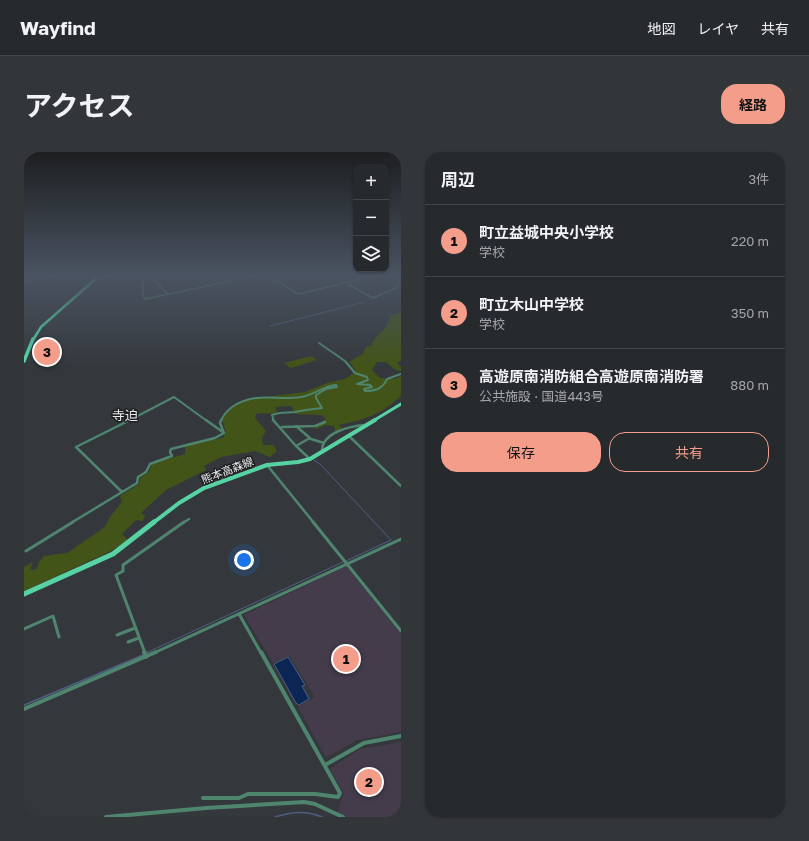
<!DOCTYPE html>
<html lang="ja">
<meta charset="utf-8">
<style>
body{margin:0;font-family:"Golos Text","Noto Sans JP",sans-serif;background:#333639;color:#f1f3f6}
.controls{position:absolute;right:12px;top:12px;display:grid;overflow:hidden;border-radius:8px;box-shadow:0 1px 3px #0004}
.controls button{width:36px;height:36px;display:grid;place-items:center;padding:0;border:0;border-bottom:1px solid #434649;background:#272a2d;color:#f1f3f6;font:20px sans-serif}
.you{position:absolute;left:220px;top:408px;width:14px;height:14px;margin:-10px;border:3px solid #fff;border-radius:50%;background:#1a73e8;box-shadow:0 0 0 6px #1a73e833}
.badge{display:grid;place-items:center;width:26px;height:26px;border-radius:50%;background:#f49d8b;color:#111;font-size:13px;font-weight:700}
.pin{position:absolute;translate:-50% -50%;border:2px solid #fff;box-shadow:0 1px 4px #0006}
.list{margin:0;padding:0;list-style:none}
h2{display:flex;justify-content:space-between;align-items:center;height:52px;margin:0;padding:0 16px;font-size:17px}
h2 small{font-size:13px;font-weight:400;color:#a4a7aa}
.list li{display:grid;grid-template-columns:26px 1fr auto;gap:12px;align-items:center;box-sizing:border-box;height:72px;padding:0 16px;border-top:1px solid #434649}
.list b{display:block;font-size:15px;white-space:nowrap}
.list p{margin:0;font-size:13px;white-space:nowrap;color:#a4a7aa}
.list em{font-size:13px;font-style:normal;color:#a4a7aa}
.actions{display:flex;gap:8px;padding:12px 16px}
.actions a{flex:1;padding:9px 0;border:1px solid #f49d8b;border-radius:16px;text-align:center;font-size:14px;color:#f49d8b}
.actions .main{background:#f49d8b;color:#111}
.icon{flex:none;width:22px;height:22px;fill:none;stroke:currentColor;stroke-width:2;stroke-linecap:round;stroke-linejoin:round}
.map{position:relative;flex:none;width:377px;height:665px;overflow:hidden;border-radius:16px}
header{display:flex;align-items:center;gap:24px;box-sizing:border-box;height:56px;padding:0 20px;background:#272a2d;border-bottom:1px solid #434649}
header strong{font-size:19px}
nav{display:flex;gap:22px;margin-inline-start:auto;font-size:14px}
.intro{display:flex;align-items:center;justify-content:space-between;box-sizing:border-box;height:96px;padding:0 24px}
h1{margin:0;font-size:28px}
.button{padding:10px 18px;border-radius:16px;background:#f49d8b;color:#111;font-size:14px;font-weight:700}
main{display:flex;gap:24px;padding:0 24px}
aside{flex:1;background:#272a2d;border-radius:16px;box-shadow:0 1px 3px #0004}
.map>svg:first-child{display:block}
.education{fill:#443b4b}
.green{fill:#425417}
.water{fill:#0b2555;stroke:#4d6083}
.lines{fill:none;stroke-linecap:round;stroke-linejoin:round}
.stream-far1{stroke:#4d6083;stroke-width:1}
.stream{stroke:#4d6083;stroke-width:1.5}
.minor-far4{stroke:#4f856e;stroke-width:1.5}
.minor-far3{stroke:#4f856e;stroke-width:2}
.minor-far2{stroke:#4f856e;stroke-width:2.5}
.minor-far1{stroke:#4f856e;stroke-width:3}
.minor{stroke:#4f856e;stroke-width:4}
.tertiary{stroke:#4f856e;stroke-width:2}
.primary-far2{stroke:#57d2a3;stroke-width:3}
.primary-far1{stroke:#57d2a3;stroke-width:4}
.primary{stroke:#57d2a3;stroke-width:5}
.trunk-far1{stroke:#56e1ae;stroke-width:2.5}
.trunk{stroke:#56e1ae;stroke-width:3.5}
.labels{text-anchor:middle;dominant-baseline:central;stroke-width:3;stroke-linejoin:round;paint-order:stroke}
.street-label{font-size:11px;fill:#e8eaed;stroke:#1d1f21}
.quarter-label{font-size:13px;fill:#e8eaed;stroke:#1d1f21}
</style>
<header>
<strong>Wayfind</strong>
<nav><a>地図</a><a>レイヤ</a><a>共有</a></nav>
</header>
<div class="intro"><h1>アクセス</h1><a class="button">経路</a></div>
<main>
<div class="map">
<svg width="377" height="665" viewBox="0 0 377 665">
<rect width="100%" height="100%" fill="#34383c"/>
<path class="education" d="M322 414 377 482V580L333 588 305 604H301L274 555 291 545 265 503 249 511 220 463Z
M377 590V665H321L313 661 320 641 306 618 307 616 336 597Z"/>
<path class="green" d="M377 160V208L373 211 377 215V219C371 219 367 214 362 210H353L348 218 356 226 371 227 377 224V244C358 262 340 268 315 273L318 276 311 280 310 274 302 273 293 277 290 275 302 267 297 263 271 262 267 254 251 255 253 260C245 263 240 260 232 262L231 266 242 279 238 285 239 293H249L253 299 246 305 231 299 197 305 180 314 182 318 142 338 117 361 122 364 118 369 112 368 98 382 104 388 87 399 0 439V415L9 410 6 418 13 417 15 410 20 404 43 401 81 375 86 365 98 350 96 344 115 332 116 326 124 321 128 312 161 302V293L199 286 202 280 198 267 202 262 210 254 223 247 281 240 303 231 321 227 332 219 325 210 340 201 341 196 348 193 349 189 363 174 367 163Z
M287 204 293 208 267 216 260 211Z"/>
<path class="water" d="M264 505 281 533 278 534 285 547 275 553 272 551 250 512Z"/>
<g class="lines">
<path class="stream-far1" d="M246 174 341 150
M290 308 297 313 367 388 322 409
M122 501 319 410"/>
<path class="stream" d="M122 501 124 500
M0 553 119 503
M251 665C268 660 281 658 298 665"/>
<path class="minor-far4" d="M3 123 6 129
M113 123 119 128V143L121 147 237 123
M124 123 144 142
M185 123 195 131
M236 123 254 129 274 142 355 123
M307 123 349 146 372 136 377 126
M367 123 376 127
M74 126 94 123"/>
<path class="minor-far3" d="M295 191 321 209 331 221 343 225 344 228 333 232 346 233 348 235 340 237 341 239C351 239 359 237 363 227L377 222
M104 269 150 245 183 269
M197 269C199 263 203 259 208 255 231 239 253 249 277 245 290 243 299 234 312 233L313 235 302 237 292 243V246L298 256C289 257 280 258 271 260 263 261 256 260 248 263L250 269"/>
<path class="minor-far2" d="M182 268 200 281
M197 268 196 271 200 281
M249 268 272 294 286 307
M272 274 287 287 300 291
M258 275 291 274 301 270
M325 284 377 334
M272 294 286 286
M298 299C298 280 327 274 341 273
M243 313 290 371
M98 340 52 295 106 268
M47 371 113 331 114 325 122 320 126 312 148 304 146 300 147 297 191 286 200 281
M159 371 165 367"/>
<path class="minor-far1" d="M289 370 377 479
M2 399 49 370
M215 462 237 501
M0 477 29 464 35 485
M93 483 111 476
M104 490 115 486
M121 501 92 423 99 419V413L160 370
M130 501 377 387"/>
<path class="minor" d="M120 500 122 505
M0 557 132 500
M301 613 340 591 377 584
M179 646H215L224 642H291L314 645 316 641 237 500
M82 665 182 656 280 650 291 652 319 665"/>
<path class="tertiary" d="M0 130 39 123"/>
<path class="primary-far2" d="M349 269 377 252"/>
<path class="primary-far1" d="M129 371 155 351 180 336 243 313 274 310 286 307 351 268"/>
<path class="primary" d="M0 442 89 402 130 370"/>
<path class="trunk-far1" d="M9 188 17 175 76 123"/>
<path class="trunk" d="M0 209 9 187"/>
</g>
<linearGradient id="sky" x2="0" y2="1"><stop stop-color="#1d1f21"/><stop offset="0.57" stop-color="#4a5361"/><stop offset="1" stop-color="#4a5361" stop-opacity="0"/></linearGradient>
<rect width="377" height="216" fill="url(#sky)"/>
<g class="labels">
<g class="street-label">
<text transform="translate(203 318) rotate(-21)">熊本高森線</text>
</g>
<g class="quarter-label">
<text x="101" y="263">寺迫</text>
</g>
</g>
</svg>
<div class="controls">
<button>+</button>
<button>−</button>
<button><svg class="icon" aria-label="layers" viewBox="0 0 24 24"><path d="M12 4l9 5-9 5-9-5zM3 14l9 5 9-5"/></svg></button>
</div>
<div class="you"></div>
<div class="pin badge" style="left:322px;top:507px">1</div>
<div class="pin badge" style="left:345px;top:630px">2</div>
<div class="pin badge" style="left:23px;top:200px">3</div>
</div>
<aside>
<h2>周辺<small>3件</small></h2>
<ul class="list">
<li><span class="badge">1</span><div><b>町立益城中央小学校</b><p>学校</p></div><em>220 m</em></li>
<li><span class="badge">2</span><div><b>町立木山中学校</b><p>学校</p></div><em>350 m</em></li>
<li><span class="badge">3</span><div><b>高遊原南消防組合高遊原南消防署</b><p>公共施設 · 国道443号</p></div><em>880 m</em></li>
</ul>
<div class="actions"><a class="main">保存</a><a>共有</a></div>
</aside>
</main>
